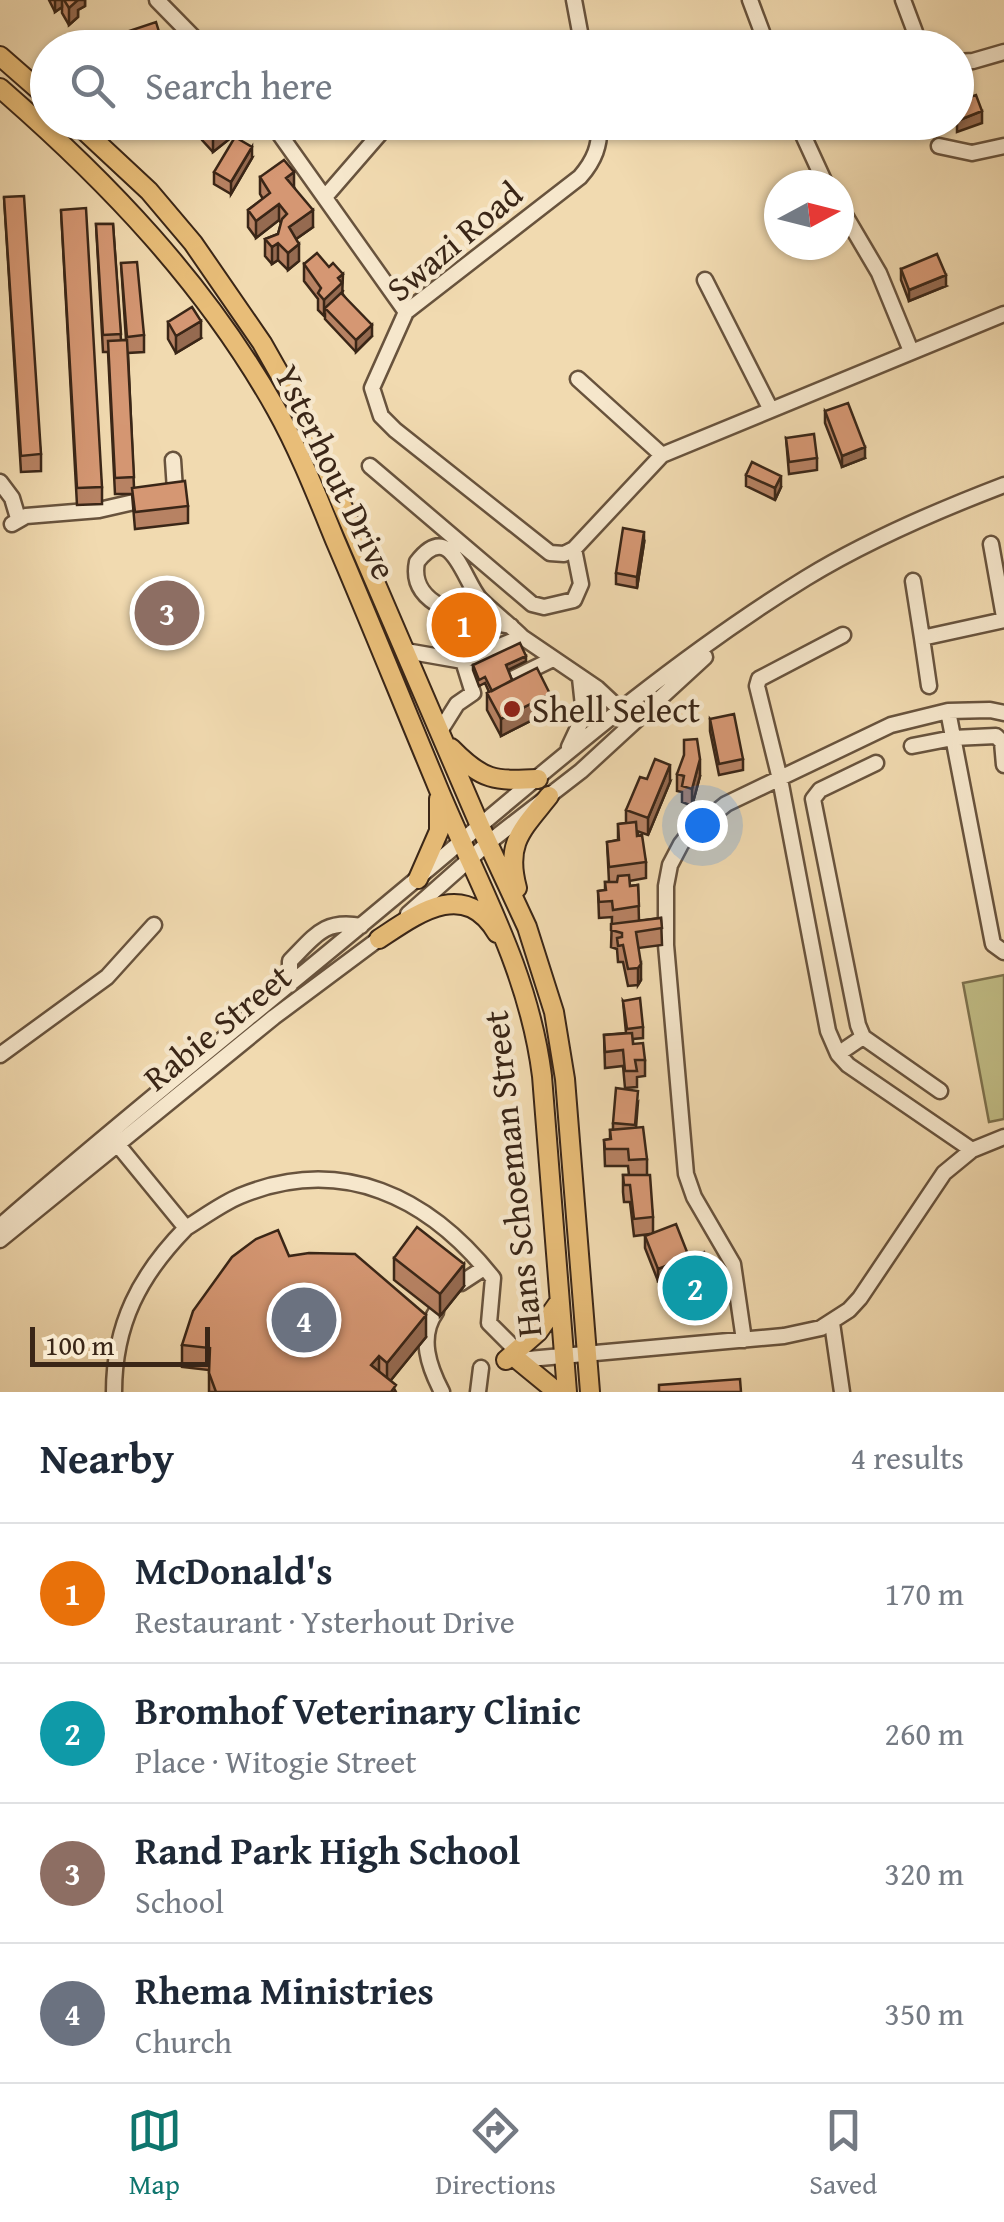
<!DOCTYPE html>
<meta charset="utf-8">
<style>
body{margin:0;font-family:"Gentium Book Plus",serif;background:#f2f2f3;color:#1f2937}
.compass{position:absolute;left:764px;top:170px;width:90px;height:90px;border-radius:50%;background:#fff;box-shadow:0 2px 8px #0004;rotate:83deg}
.scale{position:absolute;left:30px;bottom:25px;width:180px;box-sizing:border-box;padding-left:10px;border:5px solid #3a2617;border-top:0;font-size:28px;line-height:35px;white-space:nowrap;color:#3a2617;-webkit-text-stroke:8px #f6e7cc;paint-order:stroke}
.you{position:absolute;left:702px;top:825px;width:35px;height:35px;margin:-25px;border:8px solid #fff;border-radius:50%;background:#1a73e8;box-shadow:0 0 0 15px #1a73e833}
.badge{display:grid;place-items:center;width:65px;height:65px;border-radius:50%;background:#0f766e;color:#fff;font-size:32px;font-weight:700}
.pin{position:absolute;translate:-50% -50%;border:5px solid #fff;box-shadow:0 2px 10px #0006}
.list{margin:0;padding:0;list-style:none}
h2{display:flex;justify-content:space-between;align-items:center;height:130px;margin:0;padding:0 40px;font-size:42px}
h2 small{font-size:32px;font-weight:400;color:#747a83}
.list li{display:grid;grid-template-columns:65px 1fr auto;gap:30px;align-items:center;box-sizing:border-box;height:140px;padding:0 40px;border-top:2px solid #e0e1e3}
.list b{display:block;font-size:38px;white-space:nowrap}
.list p{margin:0;font-size:32px;white-space:nowrap;color:#747a83}
.list em{font-size:32px;font-style:normal;color:#747a83}
.icon{flex:none;width:55px;height:55px;fill:none;stroke:currentColor;stroke-width:2;stroke-linecap:round;stroke-linejoin:round}
.map{position:relative;flex:none;width:1004px;height:1392px;overflow:hidden}
.search{position:absolute;background:#fff;box-shadow:0 2px 8px #0004;left:30px;right:30px;top:30px;height:110px;display:flex;align-items:center;gap:25px;box-sizing:border-box;padding:0 35px;border-radius:55px;color:#747a83;font-size:38px}
.sheet{height:690px;background:#fff}
nav{display:flex;justify-content:space-around;align-items:center;box-sizing:border-box;height:140px;border-top:2px solid #e0e1e3;background:#fff;font-size:28px;color:#747a83}
nav a{display:grid;justify-items:center;gap:5px}
nav .on{color:#0f766e}
.map>svg:first-child{display:block}
.green{fill:#c1bd86;stroke:#7e724e;stroke-width:2.5}
.lines{fill:none;stroke-linecap:round;stroke-linejoin:round}
.minor-casing{stroke:#68533d;stroke-width:19}
.major-casing{stroke:#3a2617;stroke-width:22}
.minor{stroke:#f6e7cc;stroke-width:14}
.major{stroke:#e8bd78;stroke-width:18}
.wall{fill:#b78263;stroke:#3a2617;stroke-width:2.5}
.shaded-wall{fill:#956a50;stroke:#3a2617;stroke-width:2.5}
.building{fill:#d59773;stroke:#3a2617;stroke-width:2.5}
.poi-dot{fill:#8f2418;stroke:#f6e7cc;stroke-width:4}
.labels{text-anchor:middle;dominant-baseline:central;stroke-width:9;stroke-linejoin:round;paint-order:stroke}
.street-label{font-size:35px;fill:#3a2617;stroke:#f6e7cc}
.poi-label{font-size:35px;fill:#3a2617;stroke:#f6e7cc;text-anchor:start}
</style>
<div class="map">
<svg width="1004" height="1392" viewBox="0 0 1004 1392">
<rect width="100%" height="100%" fill="#f1dab0"/>
<filter id="stains"><feTurbulence type="fractalNoise" baseFrequency=".002" numOctaves="4"/><feColorMatrix values="0 0 0 0 .2 0 0 0 0 .09 0 0 0 0 .02 0 0 0 .5 -.17"/></filter>
<radialGradient id="worn" r=".72"><stop offset=".6" stop-color="#630" stop-opacity="0"/><stop offset="1" stop-color="#630" stop-opacity=".3"/></radialGradient>
<path class="green" d="M1004 975V1119L989 1122 963 983Z"/>
<g class="lines">
<g class="minor-casing">
<path id="minor" d="M157 0 204 48
M574 0 583 48
M750 0 768 48
M903 0 921 48
M956 62 973 61 1004 52
M271 122 406 312
M599 122C601 145 594 161 580 177L406 312 372 388 381 416 395 430 550 553 564 554 574 549 662 455 1004 314
M797 122 826 185
M939 146 972 153 1004 146
M325 197 390 122
M839 205 879 273 911 351
M705 280 771 410
M578 379 662 455
M370 466 532 604 544 607 574 600 581 584 574 549
M0 482 12 498 18 518
M168 494 175 490 173 460
M12 524 26 516 99 510 147 499
M991 544 1004 617
M913 581 922 638
M511 626C478 619 407 611 417 562 451 518 463 580 480 599 493 612 509 624 522 637
M843 635 759 679 757 686 780 779 828 1031 838 1054 848 1065 972 1150
M406 651 463 661 522 637 597 688 627 716
M450 657 471 637 476 618
M510 680 553 659
M929 686 922 638 1004 620
M948 711 993 944 1004 952
M440 731 457 704 473 693 463 661
M912 746 953 738 996 736 1002 742 1004 765
M569 747 584 715 580 678
M408 914 488 843 581 771 705 657
M290 985V961C315 936 324 919 361 926
M863 1037 858 1025 813 799 820 790 876 763
M838 1054 863 1037 940 1091
M0 1055 107 977 154 925
M0 1226C127 1115 260 1010 389 902 524 790 656 670 806 578 868 540 936 511 1004 485
M186 1228C204 1217 221 1204 240 1196 342 1154 429 1197 493 1278L489 1323 517 1351
M0 1240 274 1017 384 935
M461 1283 484 1268
M436 1312C418 1337 429 1367 442 1392
M832 1323 842 1392
M744 1340 733 1264 694 1197 686 1174 666 945V886L670 865 681 844 689 834 726 804 891 725 948 711 990 710 1004 713
M518 1360 784 1336 821 1328 849 1310 860 1298 944 1173 972 1150 1004 1137
M114 1392C114 1324 140 1275 186 1228L118 1145
M478 1392 481 1368"/>
</g>
<g class="major-casing">
<path id="major" d="M0 56 48 98
M0 88C108 182 205 283 276 409 299 450 317 496 335 540 369 619 401 699 434 778 475 880 528 965 542 1076L567 1392
M75 122 149 191 193 243 262 343 305 419 480 826 527 927 554 1012 565 1079 590 1392
M451 748C483 781 494 781 538 779
M418 879 439 831V799
M517 888C505 843 522 830 549 796
M379 939C417 914 464 878 497 933
M506 1360 538 1332 559 1302
M518 1360 557 1392"/>
</g>
<use href="#minor" class="minor"/>
<use href="#major" class="major"/>
</g>
<path class="wall" d="M49 0H85V6L78 10V17L69 25 62 13V7L55 12Z
M247 122V125L213 152 202 140V123Z
M719 122H747V129L724 137Z
M836 122H859V131L841 137Z
M252 158 231 194 214 184V172Z
M260 177 294 187 313 227 296 239 299 261 288 270 278 260 272 264 265 256V239L278 234 281 223 279 220 256 238 248 227V210L263 199 260 194Z
M4 197 41 454V471L21 472Z
M61 210 102 487V504L77 505Z
M96 224H113L121 340H126L121 263 144 335V352L128 353 134 487 188 506V523L135 529 132 494H115L108 352H103Z
M304 264 343 291 342 293 372 336 356 352 325 319V315L324 316 318 310V299L304 281Z
M901 269 946 286 909 301 901 280Z
M168 322 201 338 176 353 168 339Z
M825 411 865 458 842 467 825 423Z
M786 438 817 458V470L789 474Z
M746 475 781 487 775 500 746 486Z
M644 543 637 588 616 584V573Z
M526 661 508 670 512 680 550 711 501 736 487 710V693L489 692 485 683 479 686 473 670V665Z
M710 719 743 759V770L719 775 710 731Z
M677 774 700 776 692 806 682 802V792L677 791Z
M670 782 648 835 637 831 646 862V878L629 881 630 886 638 885 639 921 661 918 662 945 638 948 641 980 638 985 628 986 623 962H618L617 949 611 947 612 917 599 918 598 891 605 890V882H609L607 842 618 840V824L626 823V810Z
M623 1001 643 1027V1038L633 1039V1044L645 1060V1076L637 1077V1087L625 1088 623 1066 605 1068 604 1035 626 1033Z
M638 1102 636 1128 647 1159V1175L653 1217V1233L689 1257 714 1298 686 1308 675 1279V1273L658 1281 645 1248V1236L650 1234 634 1236 630 1202H624L623 1192V1175H629L628 1166H605L604 1140 610 1139V1130H613V1123Z
M289 1256 426 1337 390 1381 396 1392H209V1370L182 1367V1345Z
M394 1258 464 1286 440 1316 394 1280Z"/>
<path class="shaded-wall" d="M55 0H62V7L55 12Z
M74 0H85V6L78 10V17L69 25V8Z
M982 111V123L957 132V121Z
M229 122H247V125L213 152V135Z
M734 122H747V129L724 137V126Z
M851 122H859V131L841 137V126Z
M252 147V158L231 194V182Z
M294 172V189L286 178Z
M279 204V220L256 238V221Z
M313 210V227L289 244V227Z
M278 243V260L272 264V247Z
M299 244V261L288 270V253Z
M343 274 342 300 325 308 324 316V300L338 278Z
M946 275V286L909 301V290Z
M201 321V338L176 353V336Z
M372 325V336L356 352V340Z
M865 447V458L842 467V456Z
M781 476V487L775 500V488Z
M644 532V543L637 588V577Z
M526 656V661L506 671V665Z
M550 694V711L501 736V719Z
M700 759V776L692 806V789Z
M670 765V782L648 835V818Z
M641 964V980L638 985V968Z
M675 1262V1273L658 1281V1269Z
M464 1264V1286L440 1316V1294Z
M714 1281V1298L686 1308V1291Z
M426 1315V1337L387 1385V1363Z
M379 1356V1378L371 1365Z"/>
<path class="building" d="M64 0H78L69 8Z
M156 22 164 48H134L129 31Z
M961 91 964 99 976 95 982 111 957 121 956 94Z
M203 122H229L213 135Z
M235 137 252 147 231 182 214 172Z
M284 160 294 172 286 178 313 210 289 227 299 244 288 253 278 243 272 247 265 239 278 234 282 219 287 214 279 204 256 221 248 210 270 193 260 177Z
M24 196 41 454 21 456 4 197Z
M86 208 102 487 77 488 61 210Z
M96 224H113L121 334 103 335Z
M317 253 329 267 333 263 343 274 338 278 342 283 324 300 318 293 321 288 304 264Z
M937 254 946 275 909 290 901 269Z
M137 262 144 335 127 337 121 263Z
M341 293 372 325 356 340 325 308Z
M192 307 201 321 176 336 168 322Z
M127 340 134 477 115 478 108 341Z
M848 403 865 447 842 456 825 411Z
M814 434 817 458 789 462 786 438Z
M752 462 781 476 775 488 746 475Z
M185 481 188 506 135 512 132 488Z
M623 528 644 532 637 577 616 573Z
M520 643 526 656 506 665 512 680 492 691 485 677 479 680 473 665Z
M537 668 550 694 501 719 487 693Z
M734 714 743 759 719 764 710 719Z
M697 739 700 759 692 789 682 786 684 776 677 774 684 755V740Z
M655 759 670 765 648 818 626 810 640 777 647 779Z
M636 822 637 836 642 835 646 862 609 867 607 842 619 840 618 824Z
M629 875 630 886 638 885 639 906 613 910 612 901 599 902 598 891 606 890 605 882H617L618 876Z
M661 918 662 928 636 932 641 964 638 968 628 969 623 945 618 946 617 938 622 937V933L611 930V924Z
M640 998 643 1027 627 1029 623 1001Z
M632 1033 633 1044 643 1043 645 1060H635L637 1071H625L623 1050 605 1052 604 1035Z
M616 1088 638 1091 635 1125 613 1123Z
M643 1127 647 1159 629 1160 628 1149H605L604 1140 611 1139 610 1130Z
M623 1175H650L653 1217 634 1219 630 1185H624Z
M676 1224 689 1257 658 1269 645 1236Z
M417 1227 464 1264 440 1294 394 1258Z
M278 1230 289 1256 309 1253 355 1254 426 1315 387 1363 379 1356 371 1365 396 1385 391 1392H216L209 1373 210 1348 182 1345 193 1311 232 1257 256 1239Z
M704 1252 714 1281 686 1291 675 1262Z
M740 1379 741 1392H659V1385Z"/>
<circle class="poi-dot" cx="512" cy="709" r="10"/>
<g class="labels">
<g class="street-label">
<text transform="translate(454 241) rotate(-40)">Swazi Road</text>
<text transform="translate(336 472) rotate(64)">Ysterhout Drive</text>
<text transform="translate(217 1027) rotate(-39)">Rabie Street</text>
<text transform="translate(512 1174) rotate(-96)">Hans Schoeman Street</text>
</g>
<g class="poi-label">
<text x="532" y="709">Shell Select</text>
</g>
</g>
<rect width="100%" height="100%" filter="url(#stains)"/>
<rect width="100%" height="100%" fill="url(#worn)"/>
</svg>
<svg class="compass" viewBox="-18 -18 36 36"><path d="M0-13l5 13h-10z" fill="#e53935"/><path d="M0 13l5-13h-10z" fill="#747a83"/></svg>
<div class="scale">100 m</div>
<div class="you"></div>
<div class="pin badge" style="left:464px;top:625px;background:#e8710a">1</div>
<div class="pin badge" style="left:695px;top:1288px;background:#0f9aa8">2</div>
<div class="pin badge" style="left:167px;top:613px;background:#8d6e63">3</div>
<div class="pin badge" style="left:304px;top:1320px;background:#6b7280">4</div>
<div class="search"><svg class="icon" aria-label="search" viewBox="0 0 24 24"><circle cx="10" cy="10" r="6"/><path d="M15 15l6 6"/></svg>Search here</div>
</div>
<section class="sheet">
<h2>Nearby<small>4 results</small></h2>
<ul class="list">
<li><span class="badge" style="background:#e8710a">1</span><div><b>McDonald's</b><p>Restaurant · Ysterhout Drive</p></div><em>170 m</em></li>
<li><span class="badge" style="background:#0f9aa8">2</span><div><b>Bromhof Veterinary Clinic</b><p>Place · Witogie Street</p></div><em>260 m</em></li>
<li><span class="badge" style="background:#8d6e63">3</span><div><b>Rand Park High School</b><p>School</p></div><em>320 m</em></li>
<li><span class="badge" style="background:#6b7280">4</span><div><b>Rhema Ministries</b><p>Church</p></div><em>350 m</em></li>
</ul>
</section>
<nav>
<a class="on"><svg class="icon" aria-label="map" viewBox="0 0 24 24"><path d="M3 6l6-2 6 2 6-2v14l-6 2-6-2-6 2zM9 4v14M15 6v14"/></svg>Map</a>
<a><svg class="icon" aria-label="directions" viewBox="0 0 24 24"><path d="M12 3l9 9-9 9-9-9zM9 14v-3h6M13 9l2 2-2 2"/></svg>Directions</a>
<a><svg class="icon" aria-label="saved" viewBox="0 0 24 24"><path d="M7 4h10v16l-5-4-5 4z"/></svg>Saved</a>
</nav>
